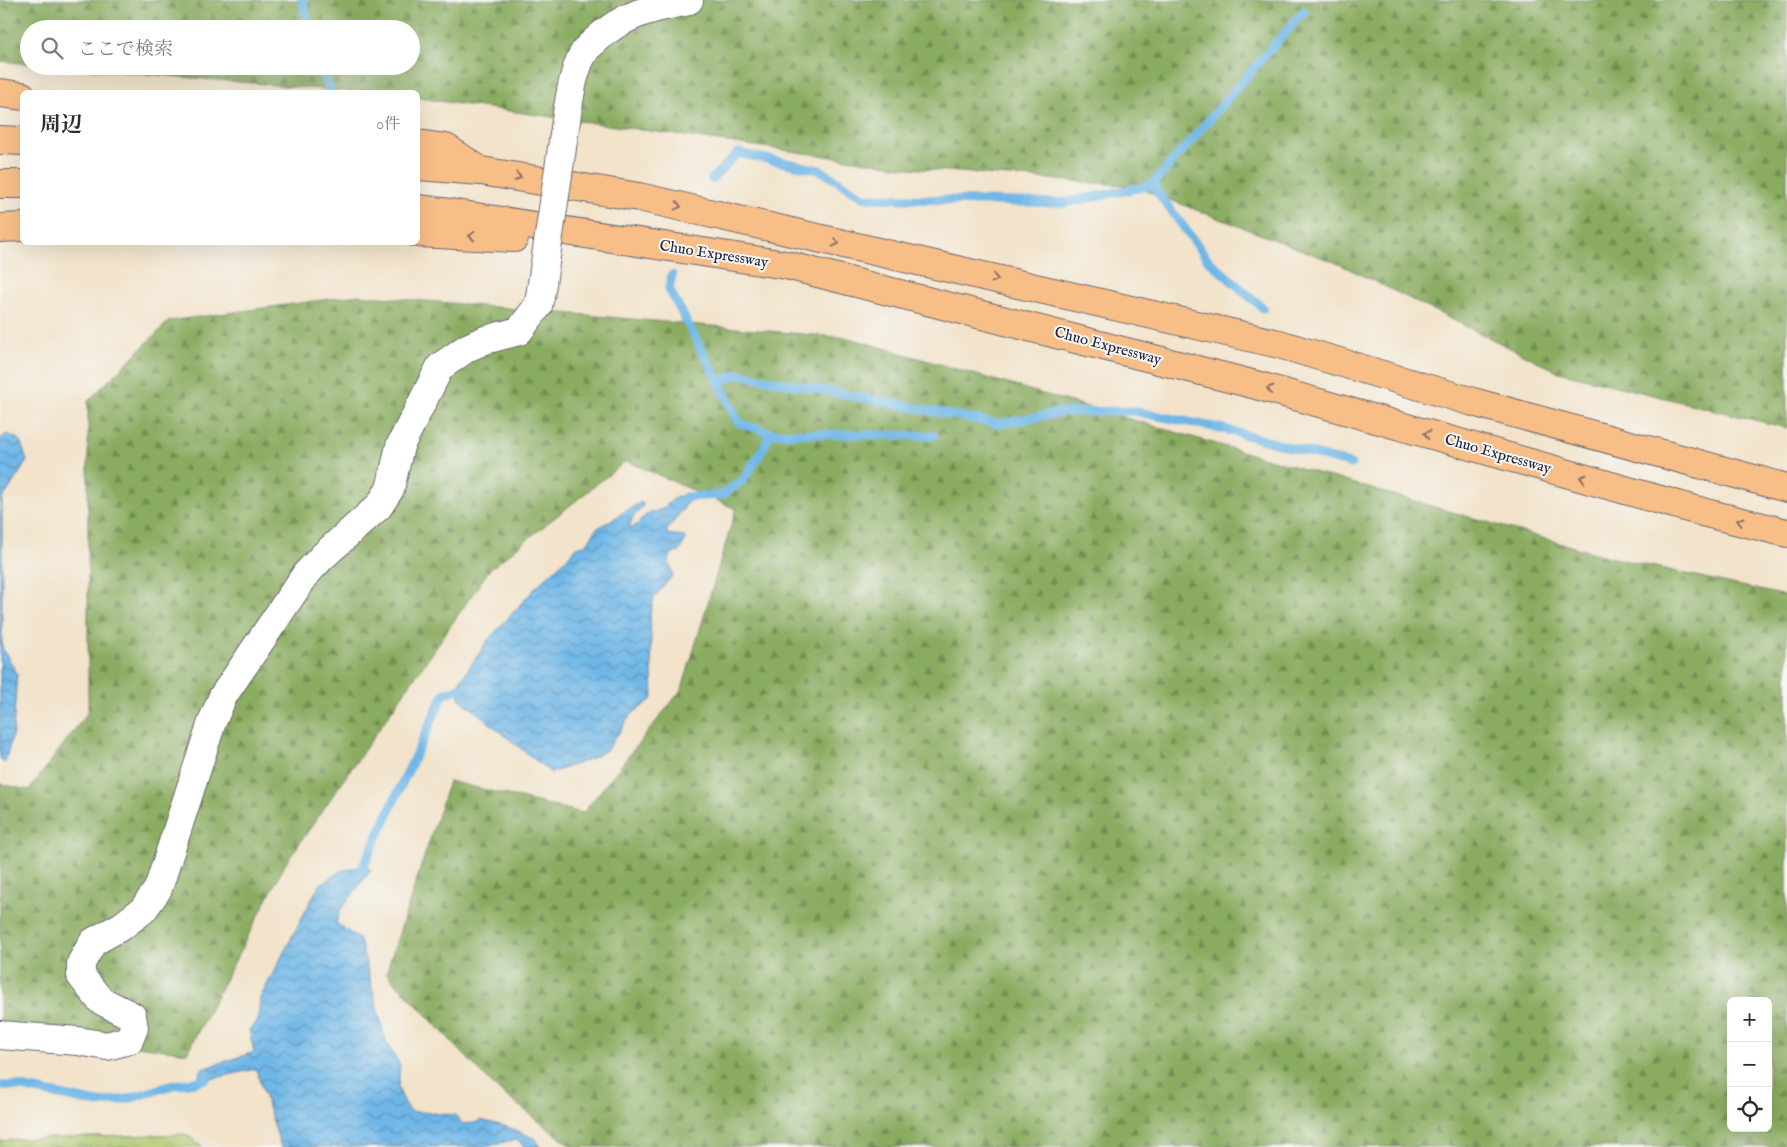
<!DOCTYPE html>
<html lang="ja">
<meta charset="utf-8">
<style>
body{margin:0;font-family:"IM FELL English","Noto Serif JP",serif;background:#f7f7f7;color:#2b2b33}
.controls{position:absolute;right:15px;bottom:15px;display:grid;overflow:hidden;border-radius:8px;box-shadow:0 5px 20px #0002}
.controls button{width:45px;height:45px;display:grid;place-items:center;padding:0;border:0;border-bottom:1px solid #e1e1e2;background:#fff;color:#2b2b33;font:25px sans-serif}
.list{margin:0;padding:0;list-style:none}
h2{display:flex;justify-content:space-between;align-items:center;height:65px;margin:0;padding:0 20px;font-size:21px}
h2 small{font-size:16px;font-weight:400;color:#7c7c81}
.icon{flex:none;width:28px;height:28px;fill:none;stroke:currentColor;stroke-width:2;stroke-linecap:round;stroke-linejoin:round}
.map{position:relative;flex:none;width:1787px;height:1147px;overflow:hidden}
.search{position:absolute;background:#fff;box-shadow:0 5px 20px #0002;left:20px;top:20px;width:400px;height:55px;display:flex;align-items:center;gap:12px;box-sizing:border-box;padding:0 18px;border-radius:28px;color:#7c7c81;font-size:19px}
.panel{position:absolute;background:#fff;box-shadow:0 5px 20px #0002;left:20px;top:90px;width:400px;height:155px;border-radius:8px}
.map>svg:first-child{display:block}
.grass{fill:url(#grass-tufts);stroke:#687554}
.forest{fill:url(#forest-firs);stroke:#56674e;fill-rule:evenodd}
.water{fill:url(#water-waves);stroke:#496c91}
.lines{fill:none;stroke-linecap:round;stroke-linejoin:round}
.stream{stroke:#70b7e7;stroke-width:9}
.minor-casing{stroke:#6b666d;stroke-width:30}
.highway-casing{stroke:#6b666d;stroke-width:30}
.minor{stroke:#fff;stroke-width:28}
.highway{stroke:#f7be88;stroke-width:28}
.minor-bridge-casing{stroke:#6b666d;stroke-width:30;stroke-linecap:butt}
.minor-bridge{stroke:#fff;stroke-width:28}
.oneway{stroke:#8c7062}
.labels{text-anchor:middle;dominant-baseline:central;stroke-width:4;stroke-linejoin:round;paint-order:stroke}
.street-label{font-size:15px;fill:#22223b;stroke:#f6f6f2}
</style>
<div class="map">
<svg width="1787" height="1147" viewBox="0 0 1787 1147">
<defs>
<pattern id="grass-tufts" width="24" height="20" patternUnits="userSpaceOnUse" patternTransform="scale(1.25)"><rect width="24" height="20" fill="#aec86e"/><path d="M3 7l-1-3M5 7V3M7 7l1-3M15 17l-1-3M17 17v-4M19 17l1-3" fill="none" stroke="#95ac60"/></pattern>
<pattern id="forest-firs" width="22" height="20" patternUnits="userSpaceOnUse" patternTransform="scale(1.25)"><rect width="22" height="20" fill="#8aac61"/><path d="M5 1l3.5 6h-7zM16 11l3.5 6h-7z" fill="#708c51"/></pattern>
<pattern id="water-waves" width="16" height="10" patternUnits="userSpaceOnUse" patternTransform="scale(1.25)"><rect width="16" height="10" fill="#70b7e7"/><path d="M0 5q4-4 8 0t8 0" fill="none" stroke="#5c94bc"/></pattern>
</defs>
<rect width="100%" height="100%" fill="#f6f6f2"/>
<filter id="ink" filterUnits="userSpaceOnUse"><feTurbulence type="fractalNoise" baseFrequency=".02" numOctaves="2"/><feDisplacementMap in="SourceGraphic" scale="10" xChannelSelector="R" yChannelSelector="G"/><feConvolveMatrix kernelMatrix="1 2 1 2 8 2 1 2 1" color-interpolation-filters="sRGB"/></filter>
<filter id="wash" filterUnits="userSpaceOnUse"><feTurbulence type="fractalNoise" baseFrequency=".0096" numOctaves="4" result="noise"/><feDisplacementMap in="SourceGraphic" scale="20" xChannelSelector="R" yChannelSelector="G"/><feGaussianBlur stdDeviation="1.12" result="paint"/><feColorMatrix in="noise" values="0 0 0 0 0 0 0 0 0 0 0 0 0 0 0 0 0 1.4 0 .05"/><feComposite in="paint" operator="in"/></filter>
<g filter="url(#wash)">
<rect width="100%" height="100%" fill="#f2e3ca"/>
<path class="grass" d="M186 1134 203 1147H0V1141L18 1139Z"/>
<path class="forest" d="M0 0H1787V428L1559 372 1339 264 1133 186 909 168 418 98V92H356L55 66H411V29H29V64L0 61Z
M358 295 849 338 1605 556 1787 596V1147H572L496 1088 386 973 449 781 583 813 682 689 736 509 626 461 490 569 286 863 187 1053 0 1027V784L29 790 88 712V401L169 321ZM1731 1001H1768V1128H1731Z"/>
<path class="water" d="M7 434 20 440 27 461 2 500V647L17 673 13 733 5 763 0 760V439Z
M677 496 685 497 689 501 667 530V534L683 536 686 539 680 551 671 554 669 561 673 575 654 598 650 614 653 698 631 715 607 750 588 760 551 773 459 698 458 685 461 680 488 640 537 586 565 560 577 547 587 544 596 529 641 502 644 505 633 517 629 527H634L647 514 662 509Z
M361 863 371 870 340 911 336 923 360 940 386 1042 400 1065 398 1088 409 1111 455 1115 463 1124 475 1123 480 1120 508 1127 534 1138 540 1147H524L517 1140 508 1141 486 1147H281L256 1069 196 1082 202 1069 254 1052 249 1030 258 1020 260 998 319 885 341 871 358 867Z"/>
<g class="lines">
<path class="stream" d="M302 0 310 29
M320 66 331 92
M712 179 738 153 820 170 865 198 1063 203 1152 185 1304 11
M1152 185 1209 261 1263 308
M672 275 669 289 719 382
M771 433 739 423 719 382 738 374 999 424 1063 412 1133 411 1224 429 1351 464
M677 506 685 497 722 495 743 480 759 456 771 433 934 436
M358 874 364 865 444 694 467 685
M0 1086H17L98 1103 127 1099 173 1085 196 1082 207 1078"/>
</g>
</g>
<g filter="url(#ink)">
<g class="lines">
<g class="minor-casing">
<path id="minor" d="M567 114C570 95 574 67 585 51 587 47 592 44 596 40 622 15 651 8 685 2L689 0
M0 1035 78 1041 107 1046 129 1040 134 1028 132 1016 100 1000 81 976V963L93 942 122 926 143 910 158 889 212 722 223 696 306 574 323 556 379 506 390 489 400 446 440 367 467 348 485 340 519 331 538 306 540 297"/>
</g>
<g class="highway-casing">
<path id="highway" d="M0 93 22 96
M0 140 22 141
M418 144 446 148 479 170
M418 166 481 171 639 197 1279 344 1473 402 1787 488
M0 184H22
M418 209 450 213 786 265 1256 385 1706 513 1787 533
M0 228 22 227
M418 233 514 238"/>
</g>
<use href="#minor" class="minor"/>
<use href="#highway" class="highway"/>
<g class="minor-bridge-casing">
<path id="minor-bridge" d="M540 297 567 114"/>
</g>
<use href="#minor-bridge" class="minor-bridge"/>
</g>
<defs><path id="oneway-chevron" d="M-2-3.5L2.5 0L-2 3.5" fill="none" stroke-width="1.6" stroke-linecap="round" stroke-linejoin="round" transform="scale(1.25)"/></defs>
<g class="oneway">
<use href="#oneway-chevron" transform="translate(518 177) rotate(9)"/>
<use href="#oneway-chevron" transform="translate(678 206) rotate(13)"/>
<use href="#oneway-chevron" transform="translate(472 236) rotate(-177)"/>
<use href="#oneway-chevron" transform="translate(836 243) rotate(13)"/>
<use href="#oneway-chevron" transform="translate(995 279) rotate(13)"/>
<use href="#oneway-chevron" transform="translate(1270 389) rotate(-164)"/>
<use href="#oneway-chevron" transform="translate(1427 434) rotate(-164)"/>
<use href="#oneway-chevron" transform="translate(1583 478) rotate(-164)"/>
<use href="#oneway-chevron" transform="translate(1740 521) rotate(-166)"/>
</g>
</g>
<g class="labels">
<g class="street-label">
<text transform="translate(714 254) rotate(9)">Chuo Expressway</text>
<text transform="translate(1108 346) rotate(15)">Chuo Expressway</text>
<text transform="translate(1498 454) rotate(16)">Chuo Expressway</text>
</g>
</g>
</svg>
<div class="controls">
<button>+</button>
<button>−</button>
<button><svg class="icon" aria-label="locate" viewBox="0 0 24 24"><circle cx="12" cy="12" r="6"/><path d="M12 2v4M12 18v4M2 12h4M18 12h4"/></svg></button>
</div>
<div class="search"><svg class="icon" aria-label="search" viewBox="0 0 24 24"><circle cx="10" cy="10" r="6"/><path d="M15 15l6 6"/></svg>ここで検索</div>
<section class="panel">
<h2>周辺<small>0件</small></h2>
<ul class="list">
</ul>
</section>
</div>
